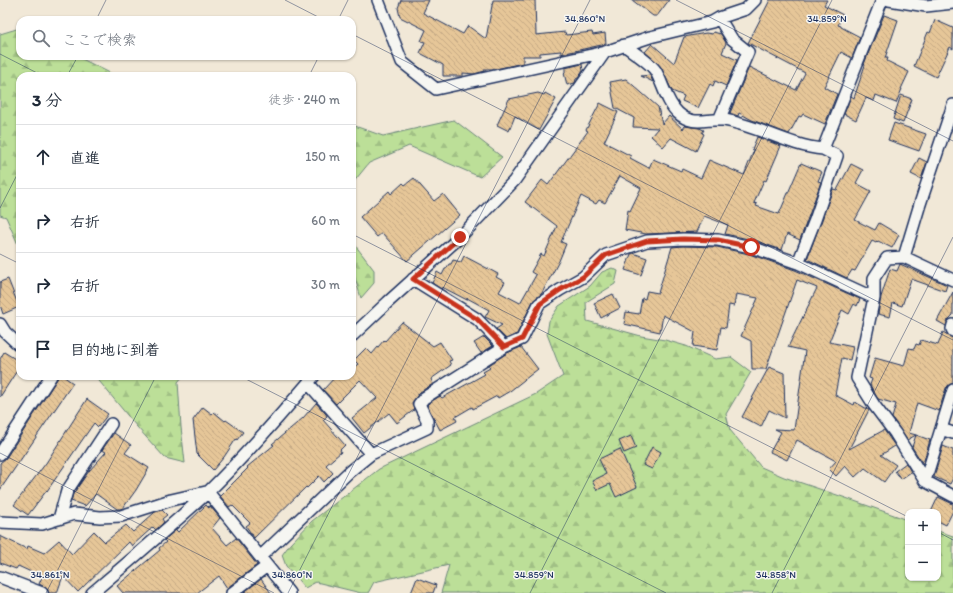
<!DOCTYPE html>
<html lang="ja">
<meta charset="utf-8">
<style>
body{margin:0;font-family:Itim,"Klee One",sans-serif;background:#f2f2f3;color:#1f2937}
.controls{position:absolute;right:12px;bottom:12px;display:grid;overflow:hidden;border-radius:8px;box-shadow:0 1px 3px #0004}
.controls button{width:36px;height:36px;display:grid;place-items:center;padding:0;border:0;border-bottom:1px solid #e0e1e3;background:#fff;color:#1f2937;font:20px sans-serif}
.stop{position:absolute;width:12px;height:12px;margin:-9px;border:3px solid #c8321e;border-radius:50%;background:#fff}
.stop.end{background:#c8321e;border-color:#fff;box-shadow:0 1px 4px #0008}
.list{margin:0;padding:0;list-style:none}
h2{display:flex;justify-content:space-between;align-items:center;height:52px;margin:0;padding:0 16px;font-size:17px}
h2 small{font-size:13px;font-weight:400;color:#747a83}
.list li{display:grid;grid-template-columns:26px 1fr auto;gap:12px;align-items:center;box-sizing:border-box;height:64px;padding:0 16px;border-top:1px solid #e0e1e3}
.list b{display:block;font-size:15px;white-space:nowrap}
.list em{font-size:13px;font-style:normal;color:#747a83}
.icon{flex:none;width:22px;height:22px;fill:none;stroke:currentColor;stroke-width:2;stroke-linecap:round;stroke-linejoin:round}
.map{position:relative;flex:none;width:953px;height:593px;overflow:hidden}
.search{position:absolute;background:#fff;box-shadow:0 1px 3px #0004;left:16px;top:16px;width:340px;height:44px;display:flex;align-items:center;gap:10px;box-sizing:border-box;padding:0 14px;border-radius:12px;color:#747a83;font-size:15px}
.panel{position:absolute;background:#fff;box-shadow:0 1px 3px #0004;left:16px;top:72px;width:340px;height:308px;border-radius:12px}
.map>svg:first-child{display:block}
.forest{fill:url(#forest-firs);stroke:#6c877b}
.building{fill:url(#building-back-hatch);stroke:#1b2f5e}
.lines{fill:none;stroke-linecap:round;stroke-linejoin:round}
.street-casing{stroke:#1b2f5e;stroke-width:14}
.street{stroke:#f6f6f2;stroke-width:11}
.route{stroke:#c8321e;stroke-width:5}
.ticks{fill:none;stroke:#1b2f5e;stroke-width:1;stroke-opacity:0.45}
.ticks-label{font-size:10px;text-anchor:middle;fill:#1b2f5e;stroke:#f6f6f2;stroke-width:3;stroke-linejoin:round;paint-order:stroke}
</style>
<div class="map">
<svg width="953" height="593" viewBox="0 0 953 593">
<defs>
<pattern id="forest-firs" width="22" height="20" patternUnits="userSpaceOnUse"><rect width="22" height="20" fill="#bcdf98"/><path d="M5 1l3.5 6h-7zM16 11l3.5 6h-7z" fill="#a1c085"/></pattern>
<pattern id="building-back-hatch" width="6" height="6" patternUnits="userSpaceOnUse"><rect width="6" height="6" fill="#e6c698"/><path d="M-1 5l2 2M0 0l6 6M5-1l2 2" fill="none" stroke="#c5aa85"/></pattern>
</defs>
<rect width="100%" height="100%" fill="#f1e8d7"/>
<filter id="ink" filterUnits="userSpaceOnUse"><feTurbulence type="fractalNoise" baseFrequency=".025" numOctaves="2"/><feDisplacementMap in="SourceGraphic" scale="8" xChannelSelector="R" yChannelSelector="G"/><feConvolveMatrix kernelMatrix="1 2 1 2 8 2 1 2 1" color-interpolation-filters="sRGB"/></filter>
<g filter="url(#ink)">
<path class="forest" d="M20 28V56H76L116 76H20V249L6 217 0 215V34Z
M454 120 502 157 480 177 409 146 369 163 352 184V125L383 136Z
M352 236 355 245 374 270V283L361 298 352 268Z
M612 268 618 271 615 284 586 302 587 321 641 336 665 340 686 346 715 359 731 357 751 372 726 414 730 430 761 467 784 477 843 497 908 520V578H938V531L953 536V593H441L449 565 374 582 368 593H361L316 582 305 588 286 566 282 555 290 544 312 521 379 469 536 394 563 376 547 334 549 321 559 306 590 286 602 272Z
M95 376H183L178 382 181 427 185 463 165 458 137 427Z"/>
<path class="building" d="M401 0H429L423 13 463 34 468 26 486 39 493 0H535L536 35 565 32 566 35 592 32 593 35 605 33 606 44 561 54V51L540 53V56H523V63L496 69H485V71L474 74 463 73V76H443V65L420 53 425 42 421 41 426 30 400 17 398 8Z
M632 0H669L657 16H653Z
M770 0H827L824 5 843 15 838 25 841 26V27L860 37 852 58 841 52 824 87 837 94 825 124 803 114 801 117 799 116 789 134 752 120 739 113 738 116 730 113 749 67 796 90 805 73 748 43Z
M884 15 898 20 885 58H888L887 61 909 72 901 89H902L896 103 876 95 874 101 866 98 856 120 844 114 851 96 854 98 865 65 864 64Z
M935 20 953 28V49L950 47 936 77 914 66 928 32 930 33Z
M713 32 721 34 726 43 722 53 737 60 726 86 715 81 713 86 710 84 698 108 682 101 684 96 672 91 661 67 645 52 652 44 674 63 684 37 706 33 712 34Z
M582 64 583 71 578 78 576 79 575 83 567 85 564 73 565 72V68Z
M650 75 653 82 641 76Z
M626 79 658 107 662 124 669 116 683 129 685 126 699 128 704 130 702 133 704 134 696 151 671 138 663 147 651 136 658 128 633 127 634 118 615 108 610 82Z
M538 93 544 95 545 93 556 99 539 130 515 116 509 131 497 125 509 99Z
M901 95 912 99 903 123 893 119Z
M600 103 618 112 604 142 631 156 630 158 649 168 653 159 681 171 682 169 701 178 709 160 744 175 754 150 752 149 757 137 781 146 766 181 764 180 754 203 757 204 756 206 779 214 801 163 822 172 818 181 821 182 800 240 787 234 782 250 753 240 725 234 728 225 704 216 697 232 646 234 625 230 628 210 630 211 641 188 620 176 605 203 599 200 596 204 581 196 561 242 566 244 559 261 542 293 533 301 517 334 506 339 496 329 502 325 485 317 489 310 467 298V300L442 287 441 289 432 283 437 272 442 275 445 269H446L449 264H451L453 260 461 262 464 256 498 274 496 277 505 282 499 292 520 303 536 275 531 272 541 254 544 256 557 226 525 202 542 180 548 185 588 131 586 130Z
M894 123 926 134 919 151 888 140Z
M919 158 927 162 921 179 911 174Z
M851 164 863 170 856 183 871 191 855 220 875 230 879 223 899 235 892 248 878 241 876 243 872 241 855 271 852 270 847 278 807 259 833 189 837 190Z
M414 178 434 201 443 194 460 215 407 261 382 233 377 237 360 217 389 191 391 194 403 183 405 185Z
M683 246 717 247 749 254 795 270 860 299 857 306 854 304 849 314 842 310 829 342 853 347 850 360 842 358 835 395 854 405 855 402 869 410 849 449 884 430 895 446 881 455 896 465 884 482 865 468 855 477 845 466 836 476 829 469 836 461 797 440 787 460 770 452 781 432 775 429 794 430 805 351 788 347 817 288 797 280 766 369H752L751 341 741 336 758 298 736 294 734 306 729 305 726 328 721 327 717 350 693 346 695 332 663 315 660 332 624 324 626 312 639 314 642 298 645 299 647 291 658 293 672 247Z
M633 253 647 258 641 275 625 270 631 254Z
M900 264 947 285 945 291 911 279 902 306 893 303 890 317 878 314 881 297 890 269 897 271Z
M8 279 19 307 3 314 0 305V282Z
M953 292V315L948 320 946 326 937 321Z
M613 294 620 308 601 318 594 303Z
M402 322 433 346 440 342 452 360 449 361 451 365 431 379 433 384 420 392 414 400 412 404 414 410 406 416 397 423 389 413 364 433 352 418 377 398 360 380 336 404 323 390 336 376H352V369L358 364 354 360 366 348 372 354 384 340 385 341Z
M943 332 953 338V383L949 385 946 388 939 411 917 403 909 433 916 435 907 440 892 418 896 404 878 399 870 385 872 379 869 378 875 358 904 366 909 348 914 349 916 344 919 345 921 340 938 345Z
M484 337 493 346 481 353 474 343Z
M521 347 538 369 510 391 498 398 497 396 473 409 472 407 455 417 457 421 440 430 427 405 429 403 440 396 442 398 485 374 483 372 490 368 489 365 507 353Z
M4 352 20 362V366L0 397V359Z
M769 367 784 373 785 418 769 410 761 427 742 417Z
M59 376H63L73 383 0 490V463L6 458Z
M87 399 108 414 98 427 94 423 47 491V490L28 515 14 505 46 463Z
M316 403 326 414 327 416 323 420 345 445 340 450 341 452 326 465 333 473 324 482 319 476 307 488 306 487 254 538 246 526 250 523 232 505 229 507 220 496 248 468 247 467 274 445 272 444 303 418Z
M203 407 212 414 214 412 225 421 226 420 243 432 237 440 236 439 224 457 213 470 197 454 193 420Z
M114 433 131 445 125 453 149 468 136 490 123 508 120 509H117L96 494 85 506 71 501 73 494 89 471 106 452 102 450Z
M916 435 930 440 923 464 912 447Z
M631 436 636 448 624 453 619 441Z
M943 446 953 450V478L950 484 934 477Z
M652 447 661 452 652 469 643 465Z
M620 449 637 487 616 497 610 484 597 490 592 481 606 474 599 459Z
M906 463 911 472 901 479 895 471Z
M938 497 953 504V511L946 525 938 521V512H931Z
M206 505 209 508 210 506 220 518 212 528 227 545 236 538 257 565 227 588 219 576 197 593H123L117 586 160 550 159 548 166 542 164 540 176 530 178 532Z
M162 510 167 515 162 519 164 522 156 530 153 527 132 546 129 542 78 592 63 576 57 593H49L47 588 39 584 42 577 18 566 16 569 0 563V536L27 549 28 546 44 553 59 540 72 554 94 531 105 542 126 525 133 532 155 512Z
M417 578 436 585 433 593H411Z
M261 579 271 593H243Z"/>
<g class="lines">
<g class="street-casing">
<path id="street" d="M378 0 402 62 436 89 605 52 650 37 712 22 719 18 746 9 755 0
M889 0 926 6 953 3
M719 18 732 39 748 52 719 120
M624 45C633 52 649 62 655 70 663 83 666 102 678 113 693 127 707 118 724 120 759 126 789 146 823 149
M904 257 920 204 953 105
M413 279 477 319 504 347
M953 280 904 257 887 258 874 278V298L857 378 874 405 895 433 925 481 953 496
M874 298 798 263 815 220 837 156 823 149 882 0
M0 324 5 332 20 346
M953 325 952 329 953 331
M352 336 388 302 460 237 514 181 605 52
M308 383 371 454
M941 429 953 433
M0 454 51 376
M925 481 953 390
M208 492 289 593
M59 519 67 491 111 424
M0 522 42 524 74 514 100 517 121 516 171 500 206 492
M260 557 350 471 371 454 427 428V420L419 404 424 398 504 347 522 339 539 304 560 290 583 277 606 255 647 241 683 239 718 240 751 247 798 263
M0 577 42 593
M92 593C131 560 170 527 207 493 245 456 280 416 314 376
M232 593 267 566"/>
</g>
<use href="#street" class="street"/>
</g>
</g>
<g class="lines" filter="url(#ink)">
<path class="route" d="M460 237 413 279 477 319 504 347 522 339 540 304 560 290 583 277 606 255 647 241 683 239 718 240 751 247"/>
</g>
<path class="ticks" d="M285 0 324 20M676 0 953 141M96 20 106 0M338 20 348 0M352 34 953 340M0 54 43 76M67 76 78 56M309 76 319 56M0 208 20 169M352 234 908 517M0 254 20 264M240 376 666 593M0 453 274 593M938 532 953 540M46 593 156 376M288 593 590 0M530 593 832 0M772 593 953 237"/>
<g class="ticks-label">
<text x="585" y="22">34.860°N</text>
<text x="827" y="22">34.859°N</text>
<text x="50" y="578">34.861°N</text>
<text x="292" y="578">34.860°N</text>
<text x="534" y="578">34.859°N</text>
<text x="776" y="578">34.858°N</text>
</g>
</svg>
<div class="controls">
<button>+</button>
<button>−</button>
</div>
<div class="stop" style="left:751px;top:247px"></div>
<div class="stop end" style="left:460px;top:237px"></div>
<div class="search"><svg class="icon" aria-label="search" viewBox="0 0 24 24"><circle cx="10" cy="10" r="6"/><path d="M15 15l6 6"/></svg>ここで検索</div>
<section class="panel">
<h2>3 分<small>徒歩 · 240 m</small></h2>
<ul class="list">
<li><svg class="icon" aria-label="ahead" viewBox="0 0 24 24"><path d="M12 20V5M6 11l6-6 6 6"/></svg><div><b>直進</b></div><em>150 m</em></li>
<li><svg class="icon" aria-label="right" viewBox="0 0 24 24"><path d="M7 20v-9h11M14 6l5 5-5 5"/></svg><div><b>右折</b></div><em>60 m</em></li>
<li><svg class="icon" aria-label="right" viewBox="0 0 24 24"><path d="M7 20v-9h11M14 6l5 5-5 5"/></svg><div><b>右折</b></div><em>30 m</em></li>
<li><svg class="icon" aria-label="arrive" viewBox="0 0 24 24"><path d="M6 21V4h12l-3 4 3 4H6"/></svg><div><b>目的地に到着</b></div></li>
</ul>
</section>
</div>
